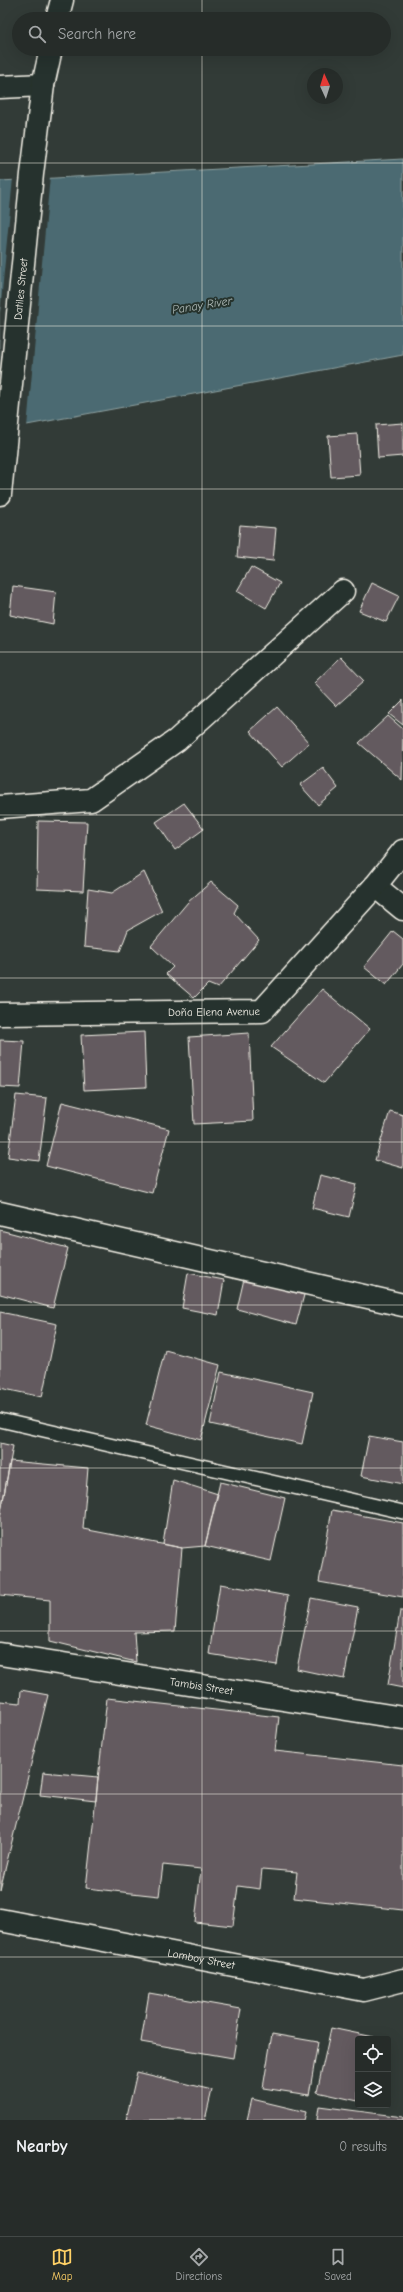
<!DOCTYPE html>
<meta charset="utf-8">
<style>
body{margin:0;font-family:"Comic Neue",sans-serif;background:#2e3431;color:#f1f3f6}
.controls{position:absolute;right:12px;bottom:12px;display:grid;overflow:hidden;border-radius:4px;box-shadow:0 4px 16px #0002}
.controls button{width:36px;height:36px;display:grid;place-items:center;padding:0;border:0;border-bottom:1px solid #424846;background:#262c29;color:#f1f3f6;font:20px sans-serif}
.compass{position:absolute;left:307px;top:68px;width:36px;height:36px;border-radius:50%;background:#262c29;box-shadow:0 4px 16px #0002;rotate:356deg}
.list{margin:0;padding:0;list-style:none}
h2{display:flex;justify-content:space-between;align-items:center;height:52px;margin:0;padding:0 16px;font-size:17px}
h2 small{font-size:13px;font-weight:400;color:#a4a7a8}
.icon{flex:none;width:22px;height:22px;fill:none;stroke:currentColor;stroke-width:2;stroke-linecap:round;stroke-linejoin:round}
.map{position:relative;flex:none;width:403px;height:2120px;overflow:hidden}
.search{position:absolute;background:#262c29;box-shadow:0 4px 16px #0002;left:12px;right:12px;top:12px;height:44px;display:flex;align-items:center;gap:10px;box-sizing:border-box;padding:0 14px;border-radius:22px;color:#a4a7a8;font-size:15px}
.sheet{height:116px;background:#262c29}
nav{display:flex;justify-content:space-around;align-items:center;box-sizing:border-box;height:56px;border-top:1px solid #424846;background:#262c29;font-size:11px;color:#a4a7a8}
nav a{display:grid;justify-items:center;gap:2px}
nav .on{color:#ffd166}
.map>svg:first-child{display:block}
.water{fill:#4b6b72;stroke:#8fa1a1}
.pier{fill:#323b37}
.building{fill:#645a5e;stroke:#f4f1e8}
.lines{fill:none;stroke-linecap:round;stroke-linejoin:round}
.service-casing{stroke:#f4f1e8;stroke-width:16}
.minor-casing{stroke:#f4f1e8;stroke-width:25}
.tertiary-casing{stroke:#f4f1e8;stroke-width:25}
.secondary-casing{stroke:#f4f1e8;stroke-width:25}
.service{stroke:#26332d;stroke-width:13}
.minor{stroke:#26332d;stroke-width:22}
.tertiary{stroke:#26332d;stroke-width:22}
.secondary{stroke:#26332d;stroke-width:22}
.grid{fill:none;stroke:#f4f1e8;stroke-width:1;stroke-opacity:0.55}
.labels{text-anchor:middle;dominant-baseline:central;stroke-width:4;stroke-linejoin:round;paint-order:stroke}
.street-label{font-size:11px;fill:#f4f1e8;stroke:#26332d}
.water-label{font-size:12px;font-style:italic;fill:#b0bbb9;stroke:#26332d}
</style>
<div class="map">
<svg width="403" height="2120" viewBox="0 0 403 2120">
<rect width="100%" height="100%" fill="#323b37"/>
<filter id="ink" filterUnits="userSpaceOnUse"><feTurbulence type="fractalNoise" baseFrequency=".025" numOctaves="2"/><feDisplacementMap in="SourceGraphic" scale="8" xChannelSelector="R" yChannelSelector="G"/><feConvolveMatrix kernelMatrix="1 2 1 2 8 2 1 2 1" color-interpolation-filters="sRGB"/></filter>
<g filter="url(#ink)">
<path class="water" d="M403 159V355L0 430V181Z"/>
<path class="pier" d="M50 176 27 427 0 432V313L13 178Z"/>
<path class="building" d="M403 423V456L378 458 376 425Z
M357 434 360 475 331 477 328 436Z
M240 525 276 528 273 561 237 557Z
M251 567 280 583 266 608 237 591Z
M372 583 399 596 386 622 359 611Z
M13 586 56 592 53 624 10 615Z
M341 657 364 681 336 706 314 683Z
M403 700V725L389 714Z
M277 707 309 743 282 767 250 731Z
M388 716 403 729 402 780 359 743Z
M323 768 338 788 318 805 300 785Z
M184 803 204 829 175 850 156 822Z
M38 821 87 822 83 891 37 889Z
M144 872 162 911 128 930 120 951 84 947 88 889 112 893Z
M211 882 238 905 234 913 259 940 218 988 208 984 194 998 166 974 173 967 151 946 188 902Z
M393 931 403 939V964L386 985 364 967Z
M322 989 370 1029 324 1083 271 1047Z
M144 1032 146 1087 84 1090 81 1035Z
M249 1033 253 1121 194 1124 189 1037Z
M0 1040 24 1041 20 1088 0 1087Z
M16 1095 47 1098 39 1161 8 1157Z
M62 1102 169 1129 152 1193 46 1166Z
M390 1111 403 1115V1168L375 1160Z
M320 1175 357 1184 349 1217 312 1208Z
M0 1230 68 1248 53 1308 0 1294Z
M188 1273 224 1280 218 1315 182 1308Z
M244 1279 304 1295 296 1325 237 1309Z
M0 1312 57 1324 42 1397 0 1388Z
M165 1350 220 1365 201 1440 146 1425Z
M221 1372 313 1392 302 1444 210 1424Z
M369 1436 403 1442V1484L361 1476Z
M0 1443 13 1446 0 1517Z
M10 1461 88 1468 83 1529 182 1548 175 1631 134 1632 136 1662 50 1641V1600L0 1595V1517Z
M173 1480 218 1494 205 1546 182 1548 163 1544Z
M220 1482 285 1498 271 1561 205 1546Z
M332 1510 403 1523V1597L319 1582Z
M220 1584 288 1596 277 1665 209 1654Z
M311 1598 358 1607 344 1679 297 1669Z
M400 1611H403V1688L388 1685Z
M21 1690 48 1695 0 1890V1701L20 1703Z
M107 1698 279 1717 275 1751 403 1765V1910L294 1898 297 1872 262 1869 260 1889 238 1886 233 1926 195 1922 201 1869 163 1865 159 1896 86 1888Z
M43 1772 98 1777 96 1801 40 1795Z
M149 1993 241 2009 233 2058 141 2042Z
M331 2028 374 2037 373 2039H358V2101L317 2092Z
M272 2034 318 2042 309 2095 263 2088Z
M137 2072 212 2090 205 2120H126Z
M252 2099 306 2112 304 2120H247Z
M319 2106 403 2117V2120H317Z"/>
<g class="lines">
<g class="service-casing">
<path id="service" d="M0 1420 403 1512"/>
</g>
<g class="minor-casing">
<g id="minor">
<path d="M0 807 91 800 177 740 343 591"/>
<path d="M375 886 403 909"/>
<path id="s1" d="M0 1014 262 1011 375 886 403 851"/>
<path d="M0 1213 403 1305"/>
<path id="s2" d="M0 1654 403 1718"/>
<path id="s3" d="M0 1920 364 1990 403 1980"/>
</g>
</g>
<g class="tertiary-casing">
<path id="tertiary" d="M0 87 43 85"/>
</g>
<g class="secondary-casing">
<g id="secondary">
<path d="M57 19 62 0"/>
<path id="s4" d="M0 494 32 174 43 85 51 49"/>
</g>
</g>
<use href="#service" class="service"/>
<use href="#minor" class="minor"/>
<use href="#tertiary" class="tertiary"/>
<use href="#secondary" class="secondary"/>
</g>
</g>
<path class="grid" d="M202 0V19M202 49V2120M0 163H403M0 326H403M0 489H403M0 652H403M0 815H403M0 978H403M0 1142H403M0 1305H403M0 1468H403M0 1631H403M0 1794H403M0 1957H403"/>
<g class="labels">
<g class="street-label">
<text stroke="none"><textPath href="#s4" startOffset="206">Datiles Street</textPath></text>
<text stroke="none"><textPath href="#s1" startOffset="214">Doña Elena Avenue</textPath></text>
<text stroke="none"><textPath href="#s2" startOffset="204">Tambis Street</textPath></text>
<text stroke="none"><textPath href="#s3" startOffset="205">Lomboy Street</textPath></text>
</g>
<g class="water-label">
<text transform="translate(202 305) rotate(-9)">Panay River</text>
</g>
</g>
</svg>
<div class="controls">
<button><svg class="icon" aria-label="locate" viewBox="0 0 24 24"><circle cx="12" cy="12" r="6"/><path d="M12 2v4M12 18v4M2 12h4M18 12h4"/></svg></button>
<button><svg class="icon" aria-label="layers" viewBox="0 0 24 24"><path d="M12 4l9 5-9 5-9-5zM3 14l9 5 9-5"/></svg></button>
</div>
<svg class="compass" viewBox="-18 -18 36 36"><path d="M0-13l5 13h-10z" fill="#e53935"/><path d="M0 13l5-13h-10z" fill="#a4a7a8"/></svg>
<div class="search"><svg class="icon" aria-label="search" viewBox="0 0 24 24"><circle cx="10" cy="10" r="6"/><path d="M15 15l6 6"/></svg>Search here</div>
</div>
<section class="sheet">
<h2>Nearby<small>0 results</small></h2>
<ul class="list">
</ul>
</section>
<nav>
<a class="on"><svg class="icon" aria-label="map" viewBox="0 0 24 24"><path d="M3 6l6-2 6 2 6-2v14l-6 2-6-2-6 2zM9 4v14M15 6v14"/></svg>Map</a>
<a><svg class="icon" aria-label="directions" viewBox="0 0 24 24"><path d="M12 3l9 9-9 9-9-9zM9 14v-3h6M13 9l2 2-2 2"/></svg>Directions</a>
<a><svg class="icon" aria-label="saved" viewBox="0 0 24 24"><path d="M7 4h10v16l-5-4-5 4z"/></svg>Saved</a>
</nav>
